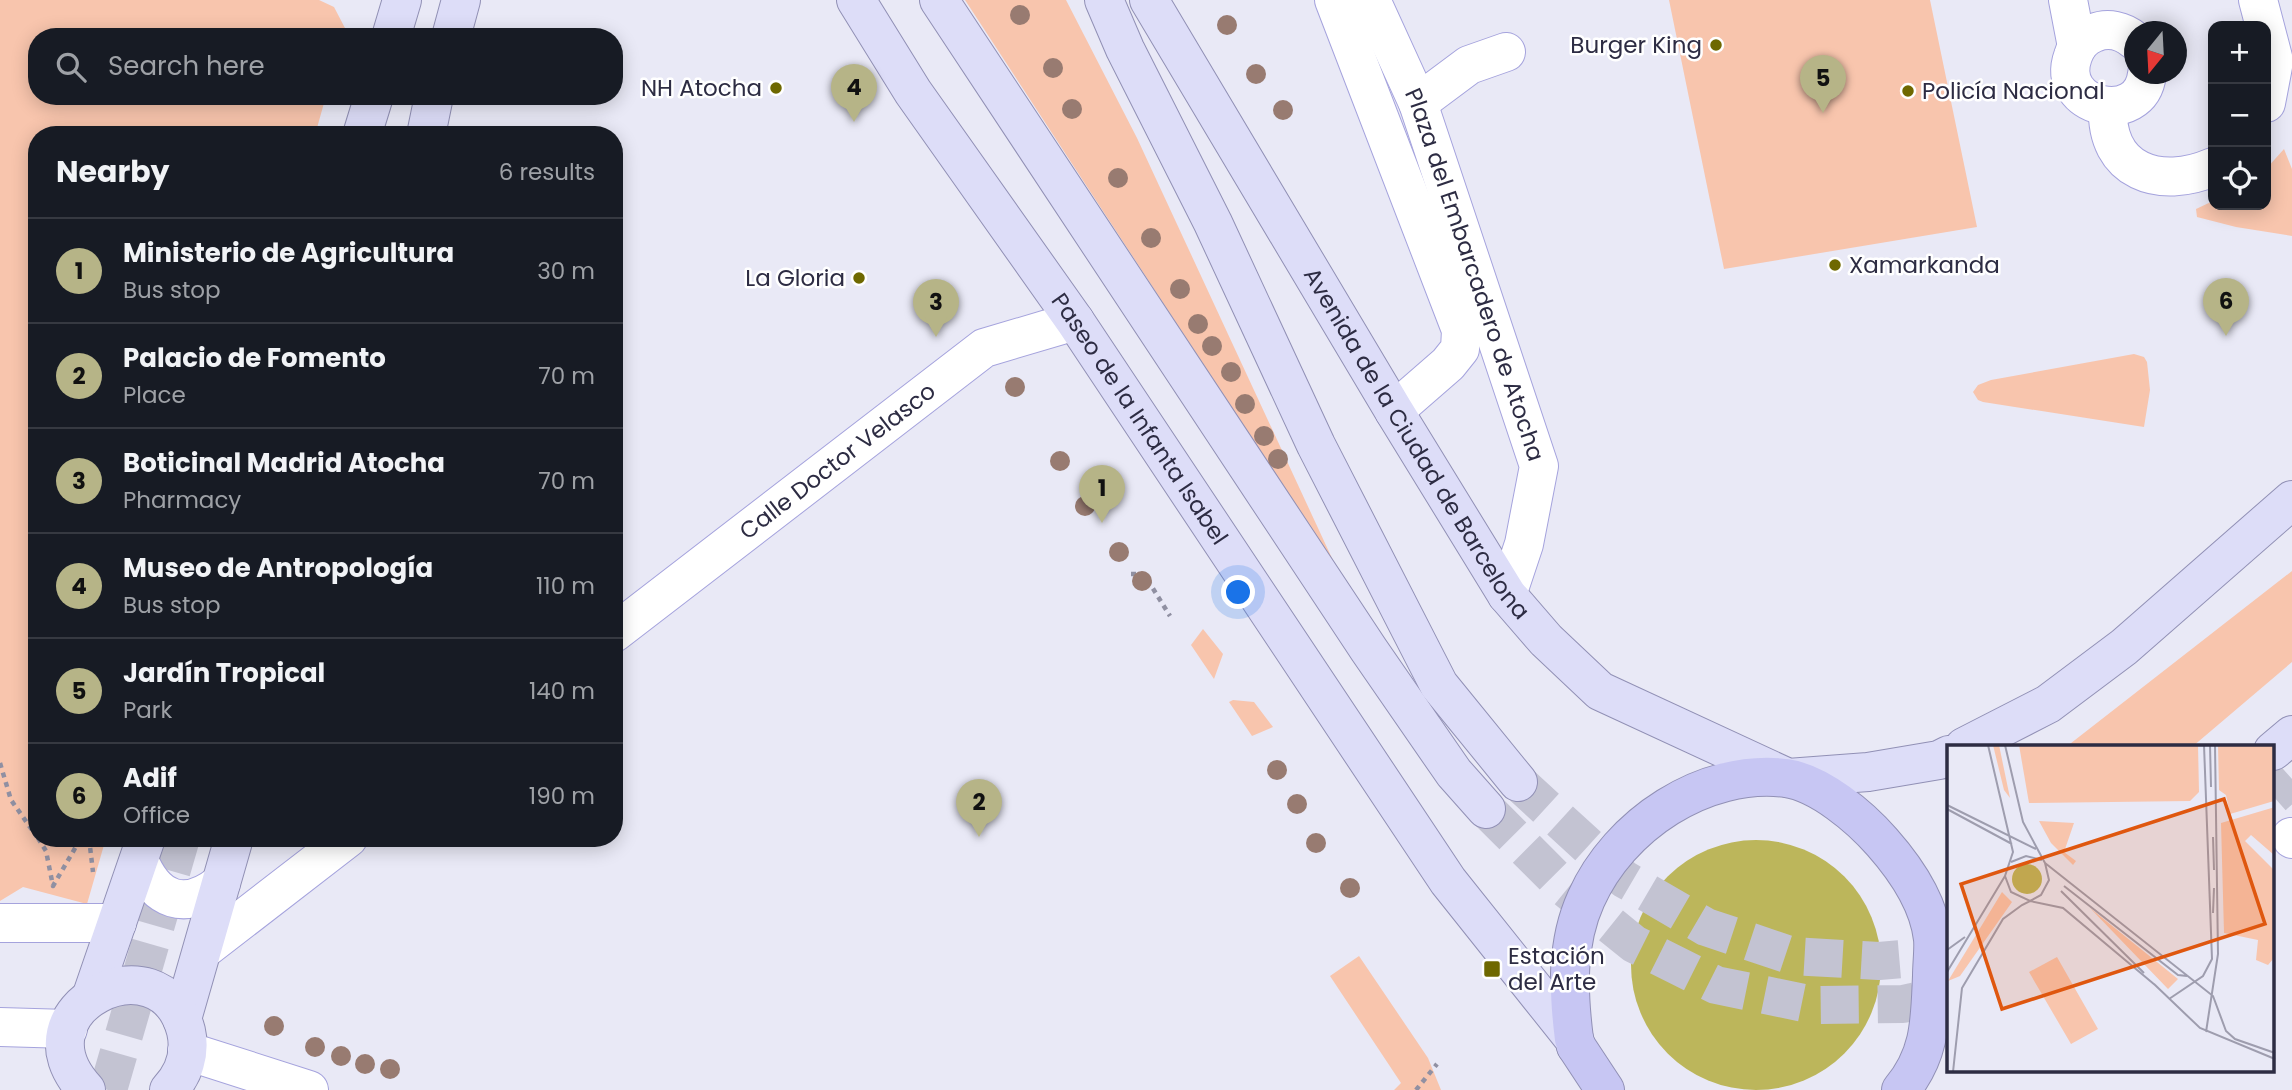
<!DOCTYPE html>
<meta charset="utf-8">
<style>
body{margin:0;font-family:Poppins,sans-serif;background:#20242c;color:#f1f3f6}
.controls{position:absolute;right:21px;top:21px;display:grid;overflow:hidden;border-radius:14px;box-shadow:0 4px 18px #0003}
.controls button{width:63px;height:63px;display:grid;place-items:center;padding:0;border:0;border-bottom:2px solid #363941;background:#171b24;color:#f1f3f6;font:35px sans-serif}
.compass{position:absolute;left:2124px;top:21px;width:63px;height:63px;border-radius:50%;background:#171b24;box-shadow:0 4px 18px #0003;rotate:198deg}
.you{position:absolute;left:1239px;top:593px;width:24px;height:24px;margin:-18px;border:5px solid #fff;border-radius:50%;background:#1a73e8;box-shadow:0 0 0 10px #1a73e833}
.badge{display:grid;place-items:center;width:46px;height:46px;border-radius:50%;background:#b6b487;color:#111;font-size:23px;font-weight:700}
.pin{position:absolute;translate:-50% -58px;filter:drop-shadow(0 2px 4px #0008)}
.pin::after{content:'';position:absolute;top:37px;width:24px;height:21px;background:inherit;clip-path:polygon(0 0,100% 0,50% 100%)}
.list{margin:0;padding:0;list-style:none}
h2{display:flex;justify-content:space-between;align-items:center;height:91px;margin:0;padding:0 28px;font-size:30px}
h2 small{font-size:23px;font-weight:400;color:#9ea1a6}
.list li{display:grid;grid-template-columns:46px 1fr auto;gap:21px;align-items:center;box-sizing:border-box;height:105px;padding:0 28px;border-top:2px solid #363941}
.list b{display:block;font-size:26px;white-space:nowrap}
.list p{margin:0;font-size:23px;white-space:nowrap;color:#9ea1a6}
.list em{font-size:23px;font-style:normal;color:#9ea1a6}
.icon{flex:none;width:38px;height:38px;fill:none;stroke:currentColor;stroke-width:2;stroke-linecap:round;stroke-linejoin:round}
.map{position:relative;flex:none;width:2292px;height:1090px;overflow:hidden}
.search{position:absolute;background:#171b24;box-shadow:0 4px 18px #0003;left:28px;top:28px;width:595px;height:77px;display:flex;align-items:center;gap:18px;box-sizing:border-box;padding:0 24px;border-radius:28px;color:#9ea1a6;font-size:26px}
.panel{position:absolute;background:#171b24;box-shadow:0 4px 18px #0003;left:28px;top:126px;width:595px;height:721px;border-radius:28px}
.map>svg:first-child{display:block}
.green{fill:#f8c5ad}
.water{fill:#bcb65b}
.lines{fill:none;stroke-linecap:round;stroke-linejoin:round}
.minor-tunnel{stroke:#c3c3d2;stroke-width:38;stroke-dasharray:38 19;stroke-linecap:butt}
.major-tunnel{stroke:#c3c3d2;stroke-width:38;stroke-dasharray:38 19;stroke-linecap:butt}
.minor-casing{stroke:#a5a3dd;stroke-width:40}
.major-casing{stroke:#9190b5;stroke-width:40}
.highway-casing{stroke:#9190b5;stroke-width:40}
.path{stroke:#9090a2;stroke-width:4.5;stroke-dasharray:5 5;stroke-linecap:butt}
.minor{stroke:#fff;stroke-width:38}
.major{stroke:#ddddf8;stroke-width:38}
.highway{stroke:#c7c6f3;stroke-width:38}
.tree{fill:#987b71}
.poi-dot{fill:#6e6800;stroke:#fff;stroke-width:2.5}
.labels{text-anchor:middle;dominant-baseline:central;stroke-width:5;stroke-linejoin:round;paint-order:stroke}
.poi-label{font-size:23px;fill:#2d2c43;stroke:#fff;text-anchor:end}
.street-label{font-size:23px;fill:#2d2c43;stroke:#fff}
.inset-road{fill:none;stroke:#9e9dae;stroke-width:2}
.view{fill:#df570f;fill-opacity:0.15;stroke:#df570f;stroke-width:3.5}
.inset-edge{fill:none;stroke:#2d2c43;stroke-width:3.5}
</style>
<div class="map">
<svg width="2292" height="1090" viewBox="0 0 2292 1090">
<rect width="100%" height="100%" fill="#e9e9f6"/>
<path class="green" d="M0 0H319L334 7 346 30 344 37H37V96H326L315 135H37V838H106L87 904 23 887 0 901Z
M965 0H1066L1137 138 1337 569Z
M1669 0H1930L1977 227 1724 269Z
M2284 149 2292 169V236L2236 227 2197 217 2196 209 2213 201V205H2266V169Z
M2134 354 2144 357 2147 362 2150 390 2144 427 1983 402 1978 400 1973 392 1978 385 1991 380Z
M2292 571V662L2192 747H2066Z
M1203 629 1223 654 1214 679 1191 645Z
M1233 700 1254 702 1273 727 1252 736 1229 702Z
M1359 956 1428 1058 1441 1090H1394L1401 1083 1330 976Z"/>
<path class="water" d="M1631 965a125 125 0 1 1 250 0a125 125 0 1 1-250 0Z"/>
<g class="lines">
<path class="minor-tunnel" d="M108 1090 181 838"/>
<path class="major-tunnel" d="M1518 782 1624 879 1706 927 1793 956 1879 961 1949 955
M2273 796 2292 779
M1486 809 1566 889 1634 944 1716 985 1814 1005 1903 1004 1949 994"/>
<g class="minor-casing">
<g id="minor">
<path d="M1334 0 1461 330 1460 349 1448 364 1394 411"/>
<path id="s1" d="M1371 0 1418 103 1539 466 1524 544 1507 595"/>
<path d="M2068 0 2077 47"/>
<path d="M2258 0 2274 61 2266 103"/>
<path d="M2134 40C2123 31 2108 27 2094 33 2084 37 2076 46 2073 56 2054 108 2141 128 2147 74"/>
<path d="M1418 103 1469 65 1506 52"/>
<path d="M2108 107C2105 172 2160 190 2213 167"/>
<path id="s2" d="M614 633 984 348 1075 321"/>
<path d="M2291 837 2292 839"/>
<path d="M139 860C156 901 185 912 221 883"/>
<path d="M0 923H117"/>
<path d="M203 950 348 838"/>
<path d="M0 1027 68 1029"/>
<path d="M187 1051 309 1090"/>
</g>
</g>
<g class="major-casing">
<g id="major">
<path id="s3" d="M856 0 913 92 1075 321 1448 881 1574 1039 1576 1046"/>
<path d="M939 0 1369 650 1454 773 1486 809"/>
<path d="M1104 0 1125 49 1213 223 1316 445 1439 685 1518 782"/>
<path id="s4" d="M1149 0 1394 411 1507 595 1546 640 1600 691 1788 778 1868 772 1939 760 1949 755"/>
<path d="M391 37 402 0"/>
<path d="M451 37 461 0"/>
<path d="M362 135 374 96"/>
<path d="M426 135 434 96"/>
<path d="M1964 747 2048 704 2124 647 2292 500"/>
<path d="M2273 751 2292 735"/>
<path d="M92 995 146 838"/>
<path d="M182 1019 234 838"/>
<path d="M86 1090C10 1009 161 934 186 1031 191 1053 184 1074 169 1090"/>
</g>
</g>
<g class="highway-casing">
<path id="highway" d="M1574 1039C1568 992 1566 943 1586 899 1619 825 1704 768 1786 778 1820 783 1860 817 1882 842 1905 868 1929 903 1933 939 1934 950 1932 964 1932 976 1930 1020 1931 1054 1901 1090
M1576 1046 1605 1090"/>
</g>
<path class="path" d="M1131 574H1144L1170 616
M0 763 11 800 37 837
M38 838 46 851 53 886 81 838
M89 838 93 872
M1416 1090 1437 1064"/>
<use href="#minor" class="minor"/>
<use href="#major" class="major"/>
<use href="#highway" class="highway"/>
</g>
<g class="tree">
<circle cx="1020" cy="15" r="10"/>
<circle cx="1227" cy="25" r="10"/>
<circle cx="1053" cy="68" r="10"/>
<circle cx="1256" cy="74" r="10"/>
<circle cx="1072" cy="109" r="10"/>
<circle cx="1283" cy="110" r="10"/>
<circle cx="1118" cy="178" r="10"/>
<circle cx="1151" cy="238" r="10"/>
<circle cx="1180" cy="289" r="10"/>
<circle cx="1198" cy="324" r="10"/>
<circle cx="1212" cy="346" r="10"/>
<circle cx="1231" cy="372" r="10"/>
<circle cx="1015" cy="387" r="10"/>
<circle cx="1245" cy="404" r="10"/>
<circle cx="1264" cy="436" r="10"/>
<circle cx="1278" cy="459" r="10"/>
<circle cx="1060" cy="461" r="10"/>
<circle cx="1085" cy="506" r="10"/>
<circle cx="1119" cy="552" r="10"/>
<circle cx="1142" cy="581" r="10"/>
<circle cx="1277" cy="770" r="10"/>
<circle cx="1297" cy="804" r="10"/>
<circle cx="1316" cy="843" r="10"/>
<circle cx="1350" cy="888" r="10"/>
<circle cx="274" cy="1026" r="10"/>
<circle cx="315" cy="1047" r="10"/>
<circle cx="341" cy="1056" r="10"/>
<circle cx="365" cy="1064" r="10"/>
<circle cx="390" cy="1069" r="10"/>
</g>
<g class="poi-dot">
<circle cx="1716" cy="45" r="7"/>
<circle cx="776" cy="88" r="7"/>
<circle cx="1908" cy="91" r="7"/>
<circle cx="1835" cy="265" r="7"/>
<circle cx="859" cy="278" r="7"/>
<rect x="1483" y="960" width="18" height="18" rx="3.5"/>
</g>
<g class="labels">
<g class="poi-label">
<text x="1702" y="45">Burger King</text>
<text x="762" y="88">NH Atocha</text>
<text x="1922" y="91" text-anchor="start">Policía Nacional</text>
<text x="1849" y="265" text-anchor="start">Xamarkanda</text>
<text x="845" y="278">La Gloria</text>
<text x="1508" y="956" text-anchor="start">Estación<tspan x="1508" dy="26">del Arte</tspan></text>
</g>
<g class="street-label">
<text stroke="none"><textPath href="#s1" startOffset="294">Plaza del Embarcadero de Atocha</textPath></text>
<text stroke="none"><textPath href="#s3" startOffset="506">Paseo de la Infanta Isabel</textPath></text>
<text stroke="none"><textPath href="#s4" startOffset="518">Avenida de la Ciudad de Barcelona</textPath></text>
<text stroke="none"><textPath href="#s2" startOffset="282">Calle Doctor Velasco</textPath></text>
</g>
</g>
<g transform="translate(1947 745)">
<rect width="327" height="327" fill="#e9e9f6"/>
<path d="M46 0H52L63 53 57 45ZM72 0H251L252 47 243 56 82 58ZM271 0H327V56L283 69 279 50 272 45ZM328 62 327 110 304 90 298 96 327 125V213L321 220 309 215 311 195 277 188 274 78ZM92 76 127 78 117 107 129 116 126 120 104 98ZM55 147 65 157 13 231 1 236ZM143 163 231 234 221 244ZM110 212 151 284 124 299 82 227Z" fill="#f8c5ad"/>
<path d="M65 134a15 15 0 1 1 30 0a15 15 0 1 1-30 0Z" fill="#bcb65b"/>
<path class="inset-road" d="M41 0 66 107 58 131 64 147 83 156 94 150 102 135 98 118M58 0 76 77 98 118M263 0 264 42M0 60 89 104M0 64 65 99M266 92 267 125M64 117 79 111 95 115M98 118 266 251 279 286 288 294 328 308M117 141 231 230 240 231M114 146 197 228M266 168 267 143M0 205 18 192M0 227 58 131M207 239 253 283 328 314M222 254 256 231 265 214 257 0M259 287 271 209 268 0M6 327 15 243 56 174 75 160 83 156 116 163 208 240"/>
<path class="view" d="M277 54 318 179 55 264 14 139Z"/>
<rect width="327" height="327" class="inset-edge"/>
</g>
</svg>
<div class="controls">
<button>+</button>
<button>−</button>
<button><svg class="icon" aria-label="locate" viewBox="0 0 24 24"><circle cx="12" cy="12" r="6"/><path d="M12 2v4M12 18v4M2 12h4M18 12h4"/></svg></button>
</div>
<svg class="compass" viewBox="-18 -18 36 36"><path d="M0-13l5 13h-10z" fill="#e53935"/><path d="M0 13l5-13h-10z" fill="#9ea1a6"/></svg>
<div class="you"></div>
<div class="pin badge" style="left:1102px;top:523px">1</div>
<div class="pin badge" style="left:979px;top:837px">2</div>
<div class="pin badge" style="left:936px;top:337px">3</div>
<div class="pin badge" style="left:854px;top:122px">4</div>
<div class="pin badge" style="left:1823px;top:113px">5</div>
<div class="pin badge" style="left:2226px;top:336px">6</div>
<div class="search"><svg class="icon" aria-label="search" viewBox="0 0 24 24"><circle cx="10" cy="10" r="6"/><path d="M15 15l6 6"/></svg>Search here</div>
<section class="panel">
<h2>Nearby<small>6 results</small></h2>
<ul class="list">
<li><span class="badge">1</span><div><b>Ministerio de Agricultura</b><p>Bus stop</p></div><em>30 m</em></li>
<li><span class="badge">2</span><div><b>Palacio de Fomento</b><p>Place</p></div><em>70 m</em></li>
<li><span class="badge">3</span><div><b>Boticinal Madrid Atocha</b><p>Pharmacy</p></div><em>70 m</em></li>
<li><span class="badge">4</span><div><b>Museo de Antropología</b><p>Bus stop</p></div><em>110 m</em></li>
<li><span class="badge">5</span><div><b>Jardín Tropical</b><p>Park</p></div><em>140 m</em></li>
<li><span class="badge">6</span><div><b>Adif</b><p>Office</p></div><em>190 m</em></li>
</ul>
</section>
</div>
